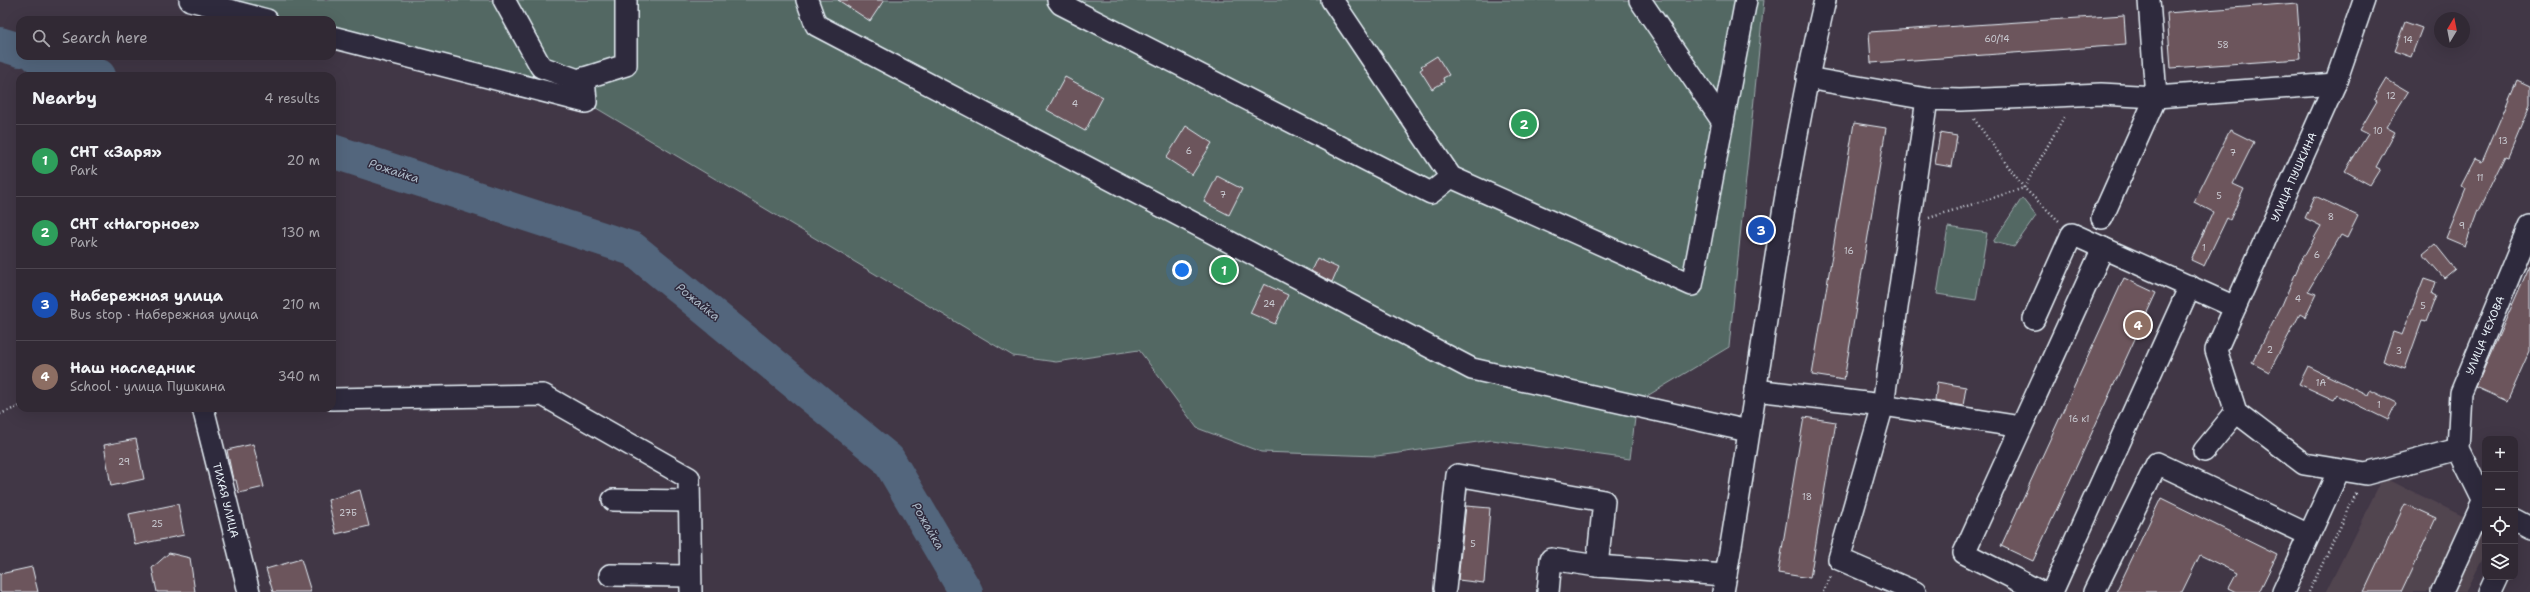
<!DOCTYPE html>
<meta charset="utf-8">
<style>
body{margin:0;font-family:"Shantell Sans",sans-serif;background:#3d3540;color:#f1f3f6}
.controls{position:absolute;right:12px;bottom:12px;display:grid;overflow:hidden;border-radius:8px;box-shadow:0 4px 16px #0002}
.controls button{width:36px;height:36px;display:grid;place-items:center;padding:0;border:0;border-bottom:1px solid #4c454f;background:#312934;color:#f1f3f6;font:20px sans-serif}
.compass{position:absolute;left:2434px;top:12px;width:36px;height:36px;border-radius:50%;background:#312934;box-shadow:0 4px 16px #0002;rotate:10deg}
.you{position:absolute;left:1182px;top:270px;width:14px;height:14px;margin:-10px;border:3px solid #fff;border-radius:50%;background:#1a73e8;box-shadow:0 0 0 6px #1a73e833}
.badge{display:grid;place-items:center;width:26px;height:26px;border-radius:50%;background:#db2777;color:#fff;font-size:13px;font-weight:700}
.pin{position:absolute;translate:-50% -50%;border:2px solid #fff;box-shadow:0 1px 4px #0006}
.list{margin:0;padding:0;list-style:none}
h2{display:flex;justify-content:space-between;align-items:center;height:52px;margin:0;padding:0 16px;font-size:17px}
h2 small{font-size:13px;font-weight:400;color:#a8a6ac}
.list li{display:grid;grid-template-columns:26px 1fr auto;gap:12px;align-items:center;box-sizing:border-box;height:72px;padding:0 16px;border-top:1px solid #4c454f}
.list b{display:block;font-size:15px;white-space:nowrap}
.list p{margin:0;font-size:13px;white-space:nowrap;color:#a8a6ac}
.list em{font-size:13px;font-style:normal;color:#a8a6ac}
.icon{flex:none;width:22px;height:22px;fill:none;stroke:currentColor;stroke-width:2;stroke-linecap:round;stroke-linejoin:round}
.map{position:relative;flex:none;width:2530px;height:592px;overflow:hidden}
.search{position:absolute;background:#312934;box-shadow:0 4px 16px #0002;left:16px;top:16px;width:320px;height:44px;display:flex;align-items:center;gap:10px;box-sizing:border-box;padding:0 14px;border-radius:12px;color:#a8a6ac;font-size:15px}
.panel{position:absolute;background:#312934;box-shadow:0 4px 16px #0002;left:16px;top:72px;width:320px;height:340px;border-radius:12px}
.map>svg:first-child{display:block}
.built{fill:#514450}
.green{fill:#536863;stroke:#9eacae}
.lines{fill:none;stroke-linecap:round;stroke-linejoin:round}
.river{stroke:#52667d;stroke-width:34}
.building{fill:#6c555c;stroke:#e8f1f8}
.minor-casing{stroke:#e8f1f8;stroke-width:24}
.path{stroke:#e8f1f8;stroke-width:2.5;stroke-dasharray:1 3;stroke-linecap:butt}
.minor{stroke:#2f2a3d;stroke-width:21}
.labels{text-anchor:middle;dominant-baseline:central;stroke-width:3;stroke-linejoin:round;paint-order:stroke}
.number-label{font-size:9px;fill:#c9cad1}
.street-label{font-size:11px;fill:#e8f1f8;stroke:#2f2a3d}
.water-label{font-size:12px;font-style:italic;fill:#acb9c7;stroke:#2f2a3d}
</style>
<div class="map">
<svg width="2530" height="592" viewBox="0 0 2530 592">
<rect width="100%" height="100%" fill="#413746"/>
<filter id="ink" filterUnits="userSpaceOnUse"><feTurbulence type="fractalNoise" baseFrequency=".025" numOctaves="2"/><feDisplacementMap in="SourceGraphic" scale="8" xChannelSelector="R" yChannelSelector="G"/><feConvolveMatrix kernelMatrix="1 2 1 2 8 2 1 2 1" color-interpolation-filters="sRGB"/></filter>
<g filter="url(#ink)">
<path class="built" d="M2383 477 2485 527V554L2466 592H2326Z"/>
<path class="green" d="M181 0H1764L1729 347 1637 402 1630 459 1492 440 1377 456 1261 452 1197 428 1139 350 1056 362 1013 356 586 102 332 38V20H260Z
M2022 198 2036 216 2014 247 1993 242Z
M1948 227 1987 233 1976 300 1937 294Z"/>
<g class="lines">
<path class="river" d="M0 44 20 50
M37 56 99 76
M332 151 633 249 888 459 966 592"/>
</g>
<path class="building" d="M838 0H884L870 21Z
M2297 3 2301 59 2171 68 2167 13Z
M2124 15 2126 45 1871 63 1869 32Z
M2405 22 2422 28 2411 57 2394 51Z
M1437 56 1449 75 1443 78 1444 82 1432 89 1420 70 1423 68 1421 66Z
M1065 77 1103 97 1085 131 1047 110Z
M2386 79 2408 92 2386 127 2395 132 2376 167 2380 169 2370 185 2345 171 2368 134 2360 130 2377 101 2374 99Z
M2517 80 2530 86V105L2508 157 2505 156 2477 213 2465 246 2446 238 2466 189 2461 186 2475 159 2482 162Z
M1854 123 1886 128 1844 380 1812 375Z
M1186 126 1212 143 1192 175 1166 158Z
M2230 130 2254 142 2233 184 2244 189 2230 220 2227 218 2204 266 2191 260 2213 212 2194 202Z
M1940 133 1957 136 1952 167 1935 164Z
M1217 176 1242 189 1229 215 1204 202Z
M2315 196 2358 216 2347 238 2341 235 2308 291 2316 294 2305 317 2300 314 2269 372 2252 363 2282 305 2300 263 2321 226 2305 218Z
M2435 244 2455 269 2444 278 2423 254Z
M1317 258 1338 268 1332 282 1311 271Z
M2530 265V350L2507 401 2476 387Z
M2124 278 2156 293 2033 561 2001 546Z
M2424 278 2436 282 2432 294 2436 296 2426 322 2422 321 2405 369 2383 361 2393 332 2402 335Z
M1264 284 1288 295 1275 324 1250 313Z
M2308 366 2368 395 2370 390 2396 403 2388 420 2337 395 2334 400 2299 384Z
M1937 382 1966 387 1963 406 1935 401Z
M1804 417 1836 422 1810 578 1778 573Z
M136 439 144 479 111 486 104 445Z
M253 444 264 487 239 493 236 480H233L227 450Z
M360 490 369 526 336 534 328 500Z
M2161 498 2277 555 2259 592H2237L2229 588 2237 573 2200 555 2182 592H2116Z
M178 504 184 535 135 545 129 514Z
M2405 504 2436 518 2401 592H2364Z
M1466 506 1490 508 1484 583 1458 580Z
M169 553 190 558 195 592H157L152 568Z
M301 559 311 592H273L266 569Z
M32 567 38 592H0V574Z"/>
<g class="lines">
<g class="minor-casing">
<g id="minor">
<path d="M190 0 267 20"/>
<path d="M504 0 541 67 578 80 626 65V0"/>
<path d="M807 0 816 25 1472 369 1748 431"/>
<path d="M1058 0 1061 4 1431 193 1451 177"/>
<path d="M1332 0 1451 177 1692 285 1746 0"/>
<path d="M1640 0 1723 122"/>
<path d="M2364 0 2335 84 2216 350 2236 412 2304 464 2366 474 2458 449"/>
<path d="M332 37 586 102 584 78"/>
<path d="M1807 78 1927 99"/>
<path d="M2102 218 2156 97 2149 0"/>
<path d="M2034 319 2072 234 2103 248"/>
<path d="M1755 390 1883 405 1927 99 1960 100 2101 94 2156 97 2335 84"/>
<path d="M332 399 543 395 689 478 691 592"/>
<path id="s1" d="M203 408 249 592"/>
<path d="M2204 451 2236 412"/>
<path d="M613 500 689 501"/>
<path id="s2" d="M2485 504 2458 449 2461 393 2530 226"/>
<path d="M2515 520 2530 528"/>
<path d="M610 575 690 576"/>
<path d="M1445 589 1457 475 1604 501 1597 566"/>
<path d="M1548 592 1551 559 1597 566 1726 575"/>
<path d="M1723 592C1758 395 1779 195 1825 0"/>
<path d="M1915 592 1839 559 1883 405 2021 427"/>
<path d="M2041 592 1964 553 2103 248 2235 307"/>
<path d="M2052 592 2190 286"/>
<path d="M2094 592 2157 463 2309 535"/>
<path d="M2283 592 2339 470"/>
<path d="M2442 592 2483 502"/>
<path d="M2490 592 2497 577"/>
</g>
</g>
<path class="path" d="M1974 119 2024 188 2059 221
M1929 218 2024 188 2065 115
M0 414 20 406
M1823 592 1831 576
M2309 592 2357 492"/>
<use href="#minor" class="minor"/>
</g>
</g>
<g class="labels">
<g class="number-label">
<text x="1997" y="39">60/14</text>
<text x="2408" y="40">14</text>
<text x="2223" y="45">58</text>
<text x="2391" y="96">12</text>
<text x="1075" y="104">4</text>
<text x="2378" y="131">10</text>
<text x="2503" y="141">13</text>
<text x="1189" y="151">6</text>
<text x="2233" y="153">7</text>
<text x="2480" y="178">11</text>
<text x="1223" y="195">7</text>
<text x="2219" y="196">5</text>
<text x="2331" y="217">8</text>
<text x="2462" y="226">9</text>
<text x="2204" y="248">1</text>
<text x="1849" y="251">16</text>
<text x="2317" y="255">6</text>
<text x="2298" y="299">4</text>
<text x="1269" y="304">24</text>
<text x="2423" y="306">5</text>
<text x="2270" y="350">2</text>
<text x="2399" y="351">3</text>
<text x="2321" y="383">1А</text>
<text x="2379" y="405">1</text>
<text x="2079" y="419">16 к1</text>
<text x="124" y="462">29</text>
<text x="1807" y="497">18</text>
<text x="348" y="513">27Б</text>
<text x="157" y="524">25</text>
<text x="1473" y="544">5</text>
</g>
<g class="street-label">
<text transform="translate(2294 177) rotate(-66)">УЛИЦА ПУШКИНА</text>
<text stroke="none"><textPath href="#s2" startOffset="180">УЛИЦА ЧЕХОВА</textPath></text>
<text stroke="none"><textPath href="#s1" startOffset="95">ТИХАЯ УЛИЦА</textPath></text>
</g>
<g class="water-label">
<text transform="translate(394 171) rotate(18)">Рожайка</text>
<text transform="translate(698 302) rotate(39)">Рожайка</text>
<text transform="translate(928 526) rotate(60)">Рожайка</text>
</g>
</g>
</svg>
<div class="controls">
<button>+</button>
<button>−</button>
<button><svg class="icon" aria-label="locate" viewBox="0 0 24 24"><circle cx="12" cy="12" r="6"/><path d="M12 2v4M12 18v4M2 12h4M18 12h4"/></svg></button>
<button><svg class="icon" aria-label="layers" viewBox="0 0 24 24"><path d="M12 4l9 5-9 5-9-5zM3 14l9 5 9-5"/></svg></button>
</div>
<svg class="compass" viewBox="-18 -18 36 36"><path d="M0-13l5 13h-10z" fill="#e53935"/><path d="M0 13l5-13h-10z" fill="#a8a6ac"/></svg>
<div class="you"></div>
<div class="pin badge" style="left:1224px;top:270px;background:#2e9e5b">1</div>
<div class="pin badge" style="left:1524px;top:124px;background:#2e9e5b">2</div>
<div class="pin badge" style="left:1761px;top:230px;background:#1a4fb4">3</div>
<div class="pin badge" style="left:2138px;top:325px;background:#8d6e63">4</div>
<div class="search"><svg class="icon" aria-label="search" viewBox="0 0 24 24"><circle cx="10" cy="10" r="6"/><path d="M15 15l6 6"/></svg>Search here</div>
<section class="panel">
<h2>Nearby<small>4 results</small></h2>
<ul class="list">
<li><span class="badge" style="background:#2e9e5b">1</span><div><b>СНТ «Заря»</b><p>Park</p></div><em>20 m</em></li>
<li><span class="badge" style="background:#2e9e5b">2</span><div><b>СНТ «Нагорное»</b><p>Park</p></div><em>130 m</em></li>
<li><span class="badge" style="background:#1a4fb4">3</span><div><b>Набережная улица</b><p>Bus stop · Набережная улица</p></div><em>210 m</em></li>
<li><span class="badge" style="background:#8d6e63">4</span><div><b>Наш наследник</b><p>School · улица Пушкина</p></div><em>340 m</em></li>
</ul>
</section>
</div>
